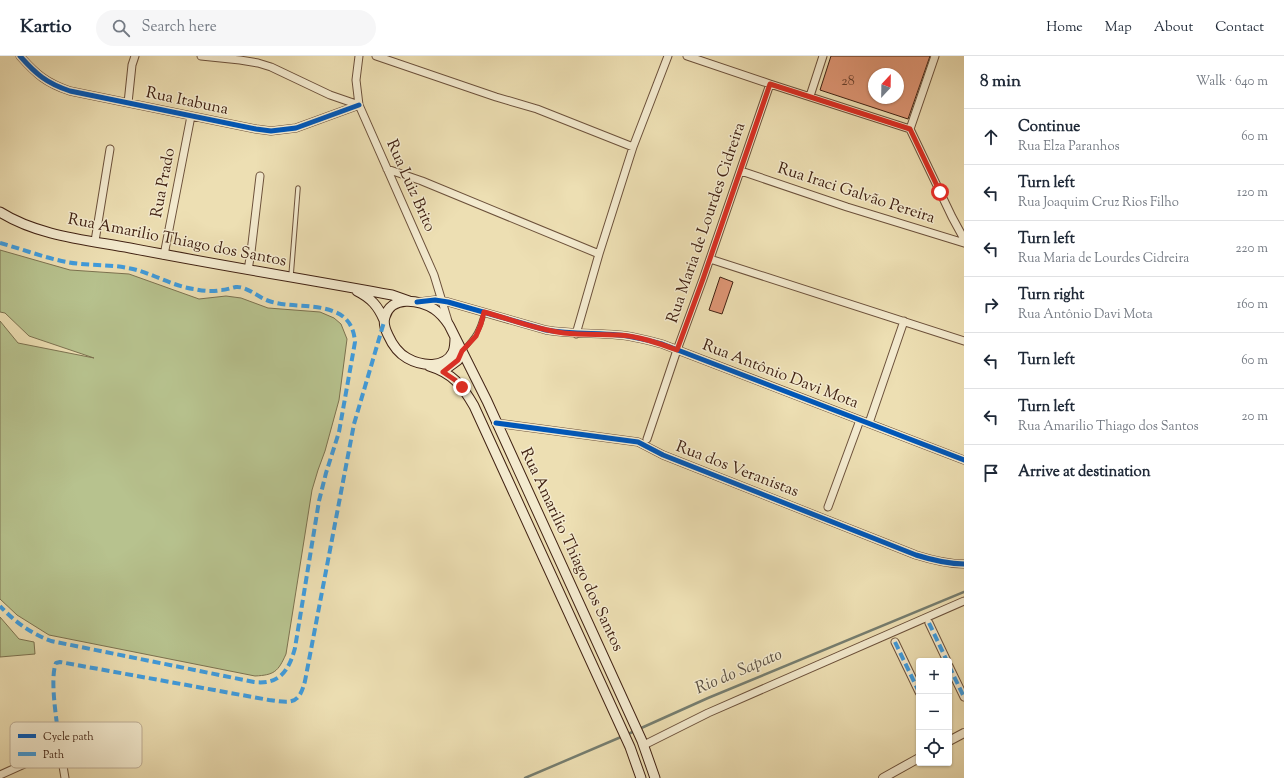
<!DOCTYPE html>
<meta charset="utf-8">
<style>
body{margin:0;font-family:"Sorts Mill Goudy",serif;background:#f6f6f7;color:#1f2937}
.controls{position:absolute;right:12px;bottom:12px;display:grid;overflow:hidden;border-radius:4px;box-shadow:0 1px 3px #0004}
.controls button{width:36px;height:36px;display:grid;place-items:center;padding:0;border:0;border-bottom:1px solid #e0e1e3;background:#fff;color:#1f2937;font:20px sans-serif}
.compass{position:absolute;left:868px;top:12px;width:36px;height:36px;border-radius:50%;background:#fff;box-shadow:0 1px 3px #0004;rotate:22deg}
.stop{position:absolute;width:12px;height:12px;margin:-9px;border:3px solid #d93025;border-radius:50%;background:#fff}
.stop.end{background:#d93025;border-color:#fff;box-shadow:0 1px 4px #0008}
.list{margin:0;padding:0;list-style:none}
h2{display:flex;justify-content:space-between;align-items:center;height:52px;margin:0;padding:0 16px;font-size:17px}
h2 small{font-size:13px;font-weight:400;color:#747a83}
.list li{display:grid;grid-template-columns:26px 1fr auto;gap:12px;align-items:center;box-sizing:border-box;height:56px;padding:0 16px;border-top:1px solid #e0e1e3}
.list b{display:block;font-size:15px;white-space:nowrap}
.list p{margin:0;font-size:13px;white-space:nowrap;color:#747a83}
.list em{font-size:13px;font-style:normal;color:#747a83}
.icon{flex:none;width:22px;height:22px;fill:none;stroke:currentColor;stroke-width:2;stroke-linecap:round;stroke-linejoin:round}
.map{position:relative;flex:none;width:964px;height:722px;overflow:hidden}
header{display:flex;align-items:center;gap:24px;box-sizing:border-box;height:56px;padding:0 20px;background:#fff;border-bottom:1px solid #e0e1e3}
header strong{font-size:19px}
nav{display:flex;gap:22px;margin-inline-start:auto;font-size:14px}
.search{width:280px;height:36px;background:#f6f6f7;display:flex;align-items:center;gap:10px;box-sizing:border-box;padding:0 14px;border-radius:22px;color:#747a83;font-size:15px}
main{display:flex}
aside{flex:1;background:#fff}
.map>svg:first-child{display:block}
.green{fill:#b7c28e;stroke:#7c7250}
.lines{fill:none;stroke-linecap:round;stroke-linejoin:round}
.stream{stroke:#767e70;stroke-width:2.5}
.building{fill:#de9675;stroke:#412213;fill-rule:evenodd}
.service-casing{stroke:#6c513b;stroke-width:5.5}
.minor-casing{stroke:#6c513b;stroke-width:9}
.tertiary-casing{stroke:#6c513b;stroke-width:10}
.secondary-casing{stroke:#412213;stroke-width:11}
.service{stroke:#f3eace;stroke-width:3.5}
.minor{stroke:#f3eace;stroke-width:7}
.tertiary{stroke:#f3eace;stroke-width:8}
.secondary{stroke:#f3eace;stroke-width:9}
.quiet{stroke:#3f9cde;stroke-width:4;stroke-dasharray:8 4;stroke-linecap:butt}
.cycleway-casing{stroke:#f3eace;stroke-width:8}
.cycleway{stroke:#0057b8;stroke-width:5}
.route{stroke:#d93025;stroke-width:5}
.labels{text-anchor:middle;dominant-baseline:central;stroke-width:3;stroke-linejoin:round;paint-order:stroke}
.number-label{font-size:14px;fill:#683f2c}
.street-label{font-size:16px;fill:#412213;stroke:#f3eace}
.water-label{font-size:17px;font-style:italic;fill:#5b5042;stroke:#f3eace}
.key{fill:#f3eace;stroke:#beae96;stroke-width:1}
.key-label{font-size:11px;fill:#412213}
</style>
<header>
<strong>Kartio</strong>
<div class="search"><svg class="icon" aria-label="search" viewBox="0 0 24 24"><circle cx="10" cy="10" r="6"/><path d="M15 15l6 6"/></svg>Search here</div>
<nav><a>Home</a><a>Map</a><a>About</a><a>Contact</a></nav>
</header>
<main>
<div class="map">
<svg width="964" height="722" viewBox="0 0 964 722">
<rect width="100%" height="100%" fill="#eddfb3"/>
<filter id="stains"><feTurbulence type="fractalNoise" baseFrequency=".005" numOctaves="4"/><feColorMatrix values="0 0 0 0 .2 0 0 0 0 .09 0 0 0 0 .02 0 0 0 .5 -.17"/></filter>
<radialGradient id="worn" r=".72"><stop offset=".6" stop-color="#630" stop-opacity="0"/><stop offset="1" stop-color="#630" stop-opacity=".3"/></radialGradient>
<path class="green" d="M0 194 70 214 129 218 199 243 226 240 241 242 268 252 320 256 334 262 341 268 347 283 339 344 325 395 318 414 312 434 286 598C278 616 274 619 255 620L49 579 17 559 0 543V265L18 287 94 302 29 280 5 257 0 256Z
M0 561 19 583 34 586 35 598 0 601Z"/>
<g class="lines">
<path class="stream" d="M639 673 708 642 964 536
M525 722 635 675"/>
</g>
<path class="building" d="M831 0H930L908 63 820 34ZM874 18H898V42H874Z
M720 221 733 226 722 258 709 254Z"/>
<g class="lines">
<g class="service-casing">
<path id="service" d="M291 220 298 132
M463 294C476 280 479 275 484 257"/>
</g>
<g class="minor-casing">
<path id="minor" d="M20 0C36 18 46 27 70 35L256 73 271 75 296 72 359 49
M201 0 240 4 258 7 271 11 330 39 359 49
M359 0 356 24 359 49 434 219 448 265
M376 0 496 41 537 53 633 91
M687 0 770 28 910 73
M810 40 823 0
M128 47 132 9 135 0
M910 73 952 161 964 183
M910 73 935 0
M387 113 422 125 599 198
M741 115 847 151 964 187
M95 185 110 93
M164 199 191 60
M710 203 964 285
M248 214 251 196 260 120
M419 246 435 244 448 246 546 274C570 278 594 277 618 279 633 280 647 284 662 288L964 404
M576 278 599 198 633 91 668 0
M496 367 638 386 663 399 916 499C932 504 947 508 964 508
M869 367 904 265
M647 383 677 294 703 223 770 28
M828 451 860 364
M929 567 947 605
M895 586 919 636
M949 610 964 641
M644 689 708 657 964 545
M0 719 60 692 65 722"/>
</g>
<g class="tertiary-casing">
<path id="tertiary" d="M949 685 964 677
M883 722 919 702"/>
</g>
<g class="secondary-casing">
<path id="secondary" d="M0 156C38 180 87 184 130 192 217 209 305 223 392 239L409 245
M357 235C371 242 378 250 384 264
M455 281C455 285 455 291 453 296 445 313 421 310 407 302 398 297 392 288 388 279 385 273 383 267 385 261 391 239 419 244 434 253 440 257 445 263 449 269L487 345 642 685 655 722
M429 310C452 317 462 329 474 350L630 691 641 722
M443 315 458 304 462 295"/>
</g>
<use href="#service" class="service"/>
<use href="#minor" class="minor"/>
<use href="#tertiary" class="tertiary"/>
<use href="#secondary" class="secondary"/>
<path class="quiet" d="M0 187C22 193 45 202 67 206 87 210 108 208 128 212 151 216 171 230 194 233 203 235 212 236 221 234 226 234 231 232 236 231 247 230 259 242 269 245 290 252 314 247 335 256 348 261 354 272 355 286L339 376 326 417 319 445 295 592C289 615 279 629 254 626L51 585C30 577 15 566 0 550
M929 567 947 605
M895 586 919 636
M949 610 964 641
M60 692C58 672 49 624 56 607L60 606 269 644C291 647 299 649 305 625L354 368 384 266"/>
<g class="cycleway-casing">
<path id="cycleway" d="M20 0C36 18 46 27 70 35L256 73 271 75 296 72 359 49
M417 246 435 244 448 246 546 274C570 278 594 277 618 279 633 280 647 284 662 288L964 404
M496 367 638 386 663 399 916 499C932 504 947 508 964 508"/>
</g>
<use href="#cycleway" class="cycleway"/>
</g>
<g class="lines">
<path class="route" d="M462 331 455 324 443 316 458 304 462 295 476 280 481 268 484 256C510 263 537 274 564 277 582 279 600 278 618 279 639 280 658 287 677 294L703 223 770 28 910 73 940 136"/>
</g>
<g class="labels">
<g class="number-label">
<text x="848" y="26">28</text>
</g>
<g class="street-label">
<text transform="translate(187 46) rotate(12)">Rua Itabuna</text>
<text transform="translate(164 127) rotate(-79)">Rua Prado</text>
<text transform="translate(410 130) rotate(66)">Rua Luiz Brito</text>
<text transform="translate(856 138) rotate(18)">Rua Iraci Galvão Pereira</text>
<text transform="translate(707 167) rotate(-71)">Rua Maria de Lourdes Cidreira</text>
<text transform="translate(177 185) rotate(11)">Rua Amarilio Thiago dos Santos</text>
<text transform="translate(780 319) rotate(21)">Rua Antônio Davi Mota</text>
<text transform="translate(737 414) rotate(21)">Rua dos Veranistas</text>
<text transform="translate(571 494) rotate(65)">Rua Amarilio Thiago dos Santos</text>
</g>
<g class="water-label">
<text transform="translate(739 616) rotate(-23)">Rio do Sapato</text>
</g>
</g>
<rect x="10" y="666" width="132" height="46" rx="6" class="key"/>
<rect x="18" y="678" width="18" height="4" fill="#0057b8"/>
<rect x="18" y="696" width="18" height="4" fill="#3f9cde"/>
<g class="key-label">
<text x="43" y="684">Cycle path</text>
<text x="43" y="702">Path</text>
</g>
<rect width="100%" height="100%" filter="url(#stains)"/>
<rect width="100%" height="100%" fill="url(#worn)"/>
</svg>
<div class="controls">
<button>+</button>
<button>−</button>
<button><svg class="icon" aria-label="locate" viewBox="0 0 24 24"><circle cx="12" cy="12" r="6"/><path d="M12 2v4M12 18v4M2 12h4M18 12h4"/></svg></button>
</div>
<svg class="compass" viewBox="-18 -18 36 36"><path d="M0-13l5 13h-10z" fill="#e53935"/><path d="M0 13l5-13h-10z" fill="#747a83"/></svg>
<div class="stop" style="left:940px;top:136px"></div>
<div class="stop end" style="left:462px;top:331px"></div>
</div>
<aside>
<h2>8 min<small>Walk · 640 m</small></h2>
<ul class="list">
<li><svg class="icon" aria-label="ahead" viewBox="0 0 24 24"><path d="M12 20V5M6 11l6-6 6 6"/></svg><div><b>Continue</b><p>Rua Elza Paranhos</p></div><em>60 m</em></li>
<li><svg class="icon" aria-label="left" viewBox="0 0 24 24"><path d="M17 20v-9H6M10 6l-5 5 5 5"/></svg><div><b>Turn left</b><p>Rua Joaquim Cruz Rios Filho</p></div><em>120 m</em></li>
<li><svg class="icon" aria-label="left" viewBox="0 0 24 24"><path d="M17 20v-9H6M10 6l-5 5 5 5"/></svg><div><b>Turn left</b><p>Rua Maria de Lourdes Cidreira</p></div><em>220 m</em></li>
<li><svg class="icon" aria-label="right" viewBox="0 0 24 24"><path d="M7 20v-9h11M14 6l5 5-5 5"/></svg><div><b>Turn right</b><p>Rua Antônio Davi Mota</p></div><em>160 m</em></li>
<li><svg class="icon" aria-label="left" viewBox="0 0 24 24"><path d="M17 20v-9H6M10 6l-5 5 5 5"/></svg><div><b>Turn left</b></div><em>60 m</em></li>
<li><svg class="icon" aria-label="left" viewBox="0 0 24 24"><path d="M17 20v-9H6M10 6l-5 5 5 5"/></svg><div><b>Turn left</b><p>Rua Amarilio Thiago dos Santos</p></div><em>20 m</em></li>
<li><svg class="icon" aria-label="arrive" viewBox="0 0 24 24"><path d="M6 21V4h12l-3 4 3 4H6"/></svg><div><b>Arrive at destination</b></div></li>
</ul>
</aside>
</main>
